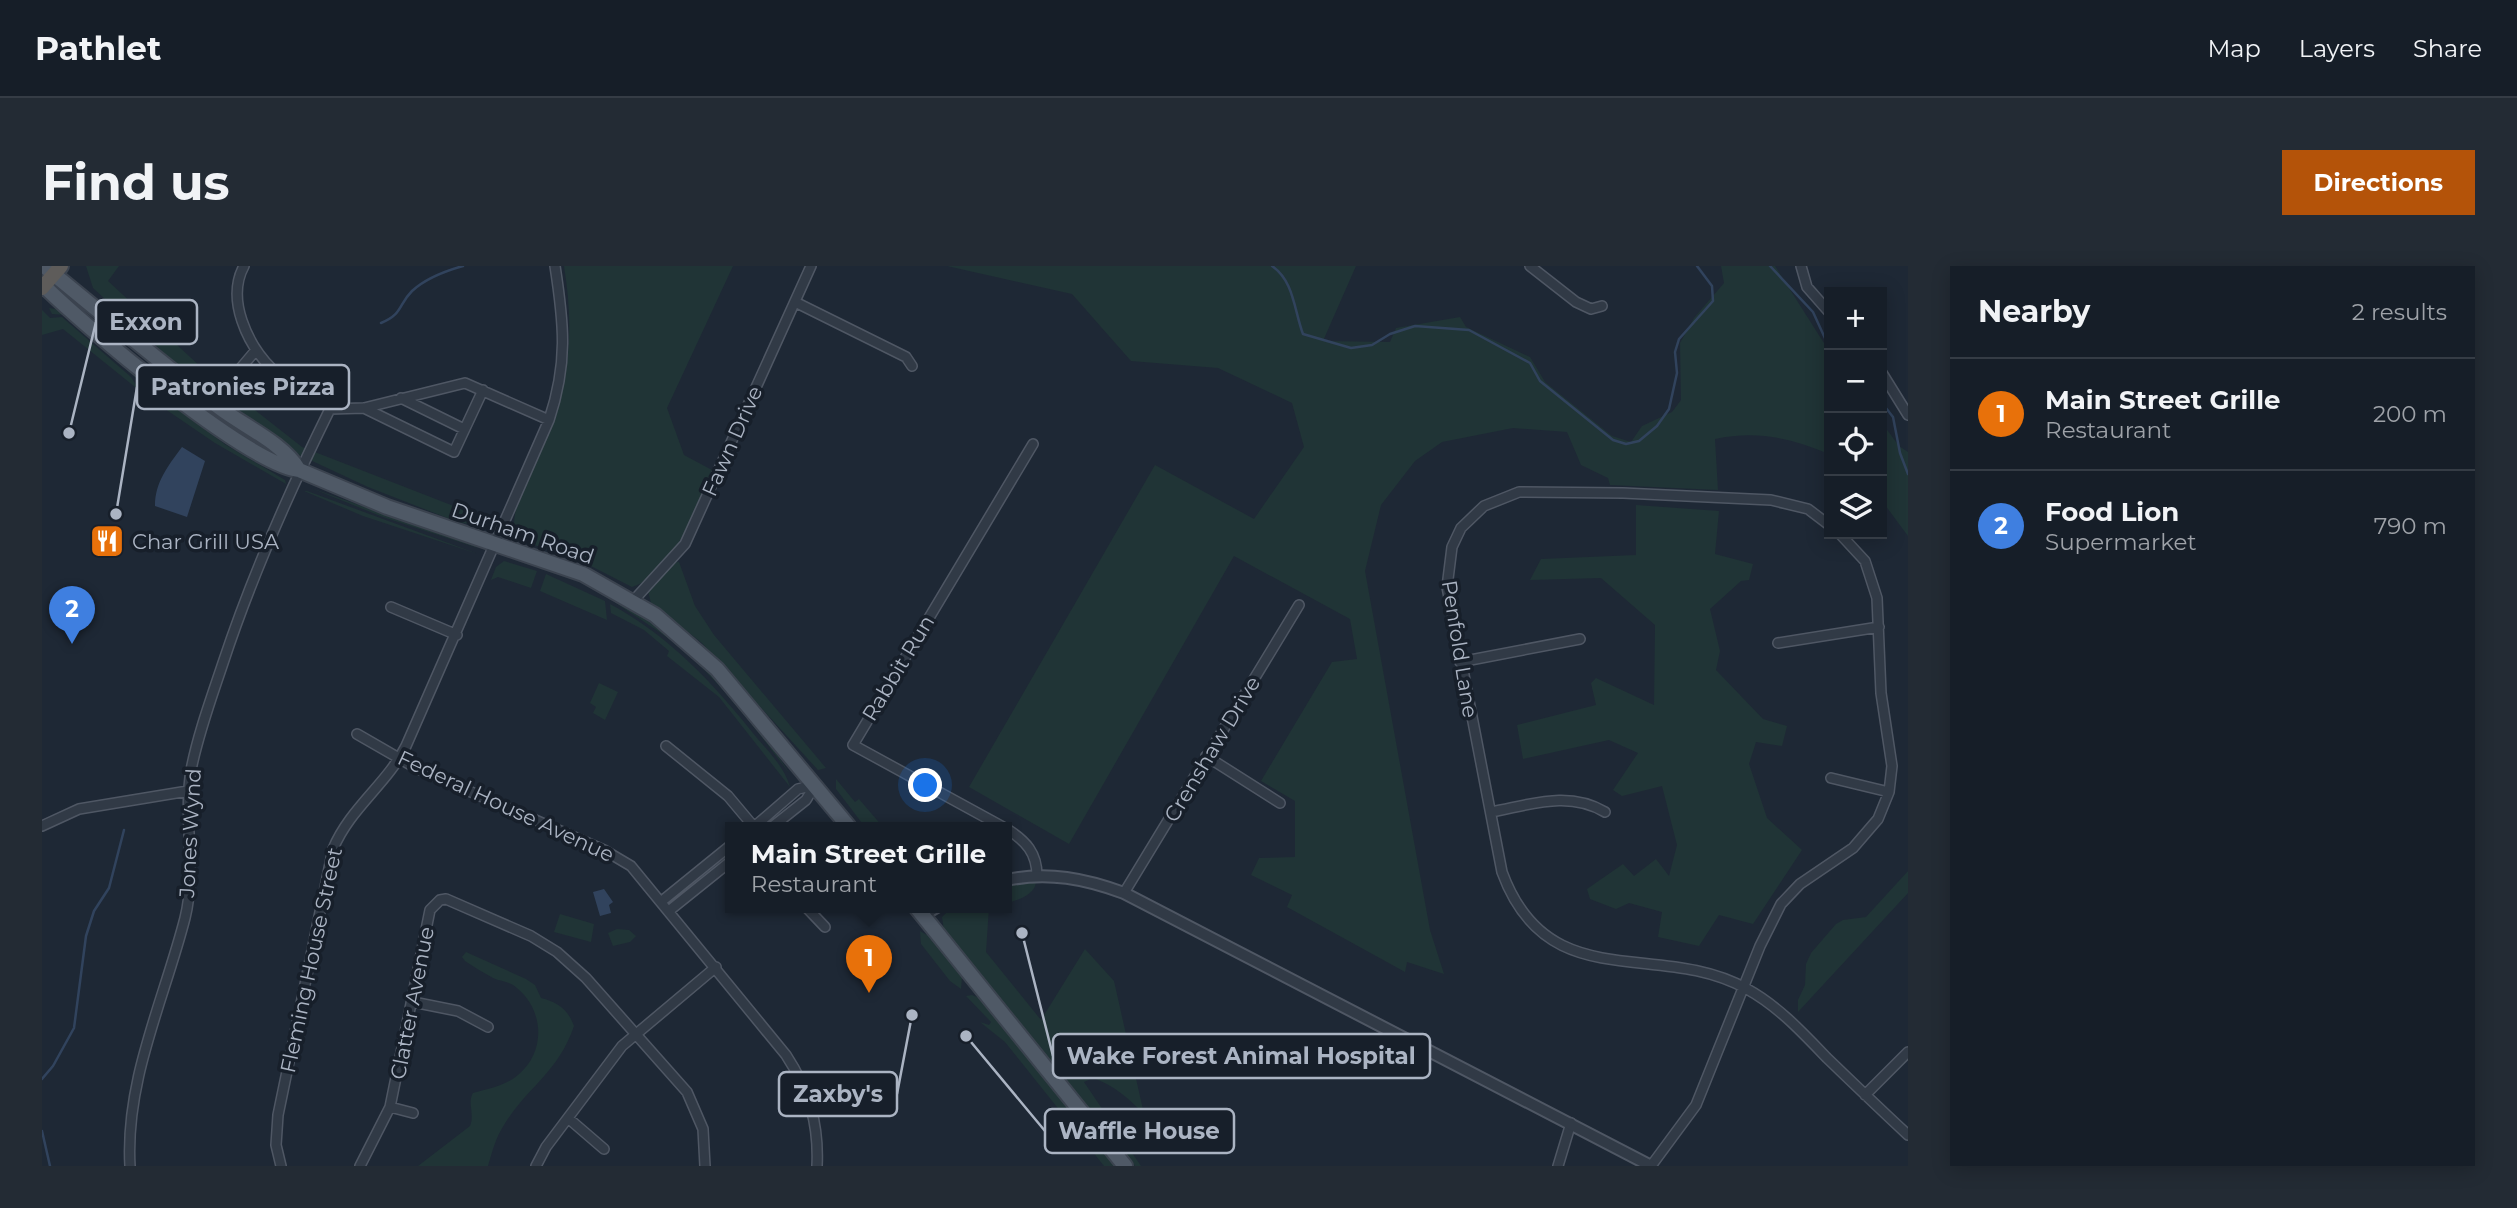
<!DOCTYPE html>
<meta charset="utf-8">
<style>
body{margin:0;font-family:Montserrat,sans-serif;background:#232b34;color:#f1f3f6}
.controls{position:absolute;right:21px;top:21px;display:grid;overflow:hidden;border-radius:0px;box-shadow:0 4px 18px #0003}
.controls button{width:63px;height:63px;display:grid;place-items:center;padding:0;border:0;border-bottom:2px solid #353c45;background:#161e28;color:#f1f3f6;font:35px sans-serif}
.you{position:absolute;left:884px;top:520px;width:24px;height:24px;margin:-18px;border:5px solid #fff;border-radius:50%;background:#1a73e8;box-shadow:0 0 0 10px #1a73e833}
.badge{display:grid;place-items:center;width:46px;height:46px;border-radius:50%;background:#b45309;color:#fff;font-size:23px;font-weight:700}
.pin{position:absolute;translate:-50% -58px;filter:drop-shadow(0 2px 4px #0008)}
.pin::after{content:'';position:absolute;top:37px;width:24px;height:21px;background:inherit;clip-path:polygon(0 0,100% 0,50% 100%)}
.popup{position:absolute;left:683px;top:556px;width:287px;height:91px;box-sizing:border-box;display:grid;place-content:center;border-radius:0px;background:#161e28;filter:drop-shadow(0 2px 5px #0005);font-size:23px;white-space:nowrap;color:#9ea2a8}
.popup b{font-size:26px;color:#f1f3f6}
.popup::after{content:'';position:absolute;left:50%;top:100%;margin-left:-14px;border:14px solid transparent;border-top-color:#161e28}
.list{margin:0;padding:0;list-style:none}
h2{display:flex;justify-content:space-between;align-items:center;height:91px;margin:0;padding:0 28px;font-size:30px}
h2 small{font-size:23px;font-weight:400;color:#9ea2a8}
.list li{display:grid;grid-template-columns:46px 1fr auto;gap:21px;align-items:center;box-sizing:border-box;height:112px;padding:0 28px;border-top:2px solid #353c45}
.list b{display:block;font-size:26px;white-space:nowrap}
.list p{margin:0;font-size:23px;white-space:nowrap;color:#9ea2a8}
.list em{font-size:23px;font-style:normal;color:#9ea2a8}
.icon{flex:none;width:38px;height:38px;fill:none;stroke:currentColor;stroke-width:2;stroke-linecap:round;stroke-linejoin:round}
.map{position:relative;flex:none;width:1866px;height:900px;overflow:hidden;border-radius:0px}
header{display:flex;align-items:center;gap:42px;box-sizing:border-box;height:98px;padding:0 35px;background:#161e28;border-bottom:2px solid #353c45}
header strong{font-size:33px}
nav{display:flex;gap:38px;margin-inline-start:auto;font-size:24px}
.intro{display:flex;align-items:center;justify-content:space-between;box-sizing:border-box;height:168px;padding:0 42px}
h1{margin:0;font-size:49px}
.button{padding:18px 32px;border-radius:0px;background:#b45309;color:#fff;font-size:24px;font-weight:700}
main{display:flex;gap:42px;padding:0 42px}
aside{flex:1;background:#161e28;border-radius:0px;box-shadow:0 4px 18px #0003}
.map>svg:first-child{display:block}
.green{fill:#203436}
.water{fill:#31435d}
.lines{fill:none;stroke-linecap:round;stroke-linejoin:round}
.stream{stroke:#31435d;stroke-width:2.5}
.minor-casing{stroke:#4f5764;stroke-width:12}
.tertiary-casing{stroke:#4f5764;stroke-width:14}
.primary-casing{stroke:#3b434f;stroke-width:18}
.trunk-casing{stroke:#3c4450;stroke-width:18}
.minor{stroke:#313a46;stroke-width:9}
.tertiary{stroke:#313a46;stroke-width:10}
.primary{stroke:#4f5966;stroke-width:14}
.trunk{stroke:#5e5c5a;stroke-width:14}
.labels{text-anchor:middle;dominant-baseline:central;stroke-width:7;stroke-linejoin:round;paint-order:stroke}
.street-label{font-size:21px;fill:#abb4c3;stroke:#171f2a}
.poi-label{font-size:21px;fill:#abb4c3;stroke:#171f2a;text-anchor:start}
.leader{fill:none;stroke:#abb4c3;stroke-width:2.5}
.callout-dot{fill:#abb4c3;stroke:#171f2a;stroke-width:2.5}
.callout{fill:#171f2a;stroke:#abb4c3;stroke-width:2.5}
.callout-label{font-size:23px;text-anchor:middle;font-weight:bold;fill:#abb4c3}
</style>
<header>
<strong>Pathlet</strong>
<nav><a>Map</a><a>Layers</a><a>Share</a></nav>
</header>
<div class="intro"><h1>Find us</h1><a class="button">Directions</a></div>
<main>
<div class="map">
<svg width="1866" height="900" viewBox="0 0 1866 900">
<rect width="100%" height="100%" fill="#1e2835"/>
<path class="green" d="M44 0H77L66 15 161 103 260 181 445 253 449 259 418 257 326 221 236 179 147 110 51 22Z
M522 0H691L625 142 642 189 670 204C655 240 632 308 590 321L541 296 481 275 472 265C470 231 495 196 507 165 530 109 531 55 522 0Z
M905 0H1314L1281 75 1348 76 1354 62 1418 51 1424 61 1488 91 1503 116 1570 170 1589 176 1600 160 1630 146 1639 134 1638 77 1652 52 1682 17 1679 0H1733L1787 85V188C1750 172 1714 164 1673 173L1676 224 1568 219 1566 212 1539 199 1525 166 1471 162 1400 176 1373 195 1339 239 1323 305 1388 664 1402 708 1365 696 1363 706 1245 641 1250 629 1209 609 1217 592 1253 591V535L1219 515 1290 396 1315 393 1308 353 1192 290 1027 578 927 521 1113 199 1212 253 1262 181 1250 137 1176 102 1089 95 1030 28Z
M7 42 20 44 28 49 48 71 93 107 98 116 24 49 10 48Z
M0 44 8 52 20 51 89 111 98 125 21 63 0 69Z
M107 132 123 134 184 179 243 214 244 218 173 177Z
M1840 157 1857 180 1866 186V270L1840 235Z
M269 222 431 279 436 282 341 251Z
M262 225H265L436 288 321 250Z
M1594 239 1677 245 1673 288 1711 298 1707 314 1699 315 1668 343 1678 385 1674 404 1721 453 1745 460 1740 480 1714 476 1707 498 1725 552 1760 584 1711 658 1677 649 1657 680 1616 671 1620 646 1587 637 1574 643 1548 633 1545 623 1581 598 1592 610 1614 593 1627 610 1635 579 1620 520 1580 530 1571 524 1596 487 1567 474 1481 493 1475 459 1554 439 1549 417 1554 412 1612 439 1613 359 1559 312 1488 314 1499 293 1594 289Z
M462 295 495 305 489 322 456 311 449 314 454 301Z
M637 296 653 340 672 369 784 502 776 504 660 377 609 337 606 325 631 297Z
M504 308 563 335 565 354 498 325Z
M570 334C644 367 705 442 748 508 715 465 682 420 641 384 619 365 592 350 570 334Z
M568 338C629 371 672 418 715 472 727 486 743 502 748 521L677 431 625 390 627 385 602 364 569 347Z
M557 417 576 426 563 454 551 447 554 441 548 437Z
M794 513 813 536 817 533 841 561H823L794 523Z
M1866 605V627L1756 746V734L1763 719 1764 698 1769 687 1794 658 1801 654 1824 651Z
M994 615C994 628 977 634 965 637V618Z
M910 641H947L944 686 999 754 1043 683 1072 715 1102 848C1087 833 1072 819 1051 812L1042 816 1099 900H1093L902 664 900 651Z
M518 648 552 658 549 676 512 666Z
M575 663 587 664 594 670 588 676 571 680 566 667Z
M878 665 885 669 920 711 919 723 908 715 879 678Z
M424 686 484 713 493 719 499 732C515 736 526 743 532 760 516 807 485 821 462 859 454 871 450 886 446 900H376L428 860C433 848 425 837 431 827 446 823 463 820 476 809 504 786 502 745 476 723 468 715 460 716 451 712 442 707 432 701 423 695L420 691Z
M930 729 937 732 1073 900H1062L963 776 938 756 947 759 949 756 924 730Z"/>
<path class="water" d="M140 181 163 195 145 251 113 240C113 216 126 200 140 181Z
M562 623 571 636 567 639 569 647 558 650 551 626Z"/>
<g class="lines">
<path class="stream" d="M1230 0C1252 15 1252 44 1261 68L1309 82 1330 79 1348 68 1373 60 1427 64 1488 97 1498 115 1571 174 1584 178 1597 175 1615 160 1627 143 1635 107 1633 86 1637 73 1671 35 1670 20 1655 0
M1728 0 1771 46 1787 81
M339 57C361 48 356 39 370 25 383 13 403 5 421 0
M1840 137 1851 151 1858 187 1866 208
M0 813 11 800 32 762 44 670 52 645 67 622 82 564
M0 865 8 900"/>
<g class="minor-casing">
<path id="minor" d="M1488 0 1534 36 1549 43 1560 40
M1759 0 1765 21 1787 46
M753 36 864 91 870 100
M214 84 198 103 217 118 230 103
M1840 107 1866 149
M359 132 422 163
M322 142 412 186 441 124
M288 143 322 142 423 117 507 154
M1787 259 1766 243 1729 234 1581 227 1477 226 1442 240 1419 262 1410 281 1405 321 1460 606C1506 732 1616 673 1705 723 1736 740 1760 766 1785 792 1812 818 1839 844 1866 869
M591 335 643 278 769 0
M349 341 415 369
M1736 377 1837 361
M1418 396 1538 373
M315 468 374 502 562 584 589 600 744 789C767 824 777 858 775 900
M624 480 686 530 712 561
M1164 490 1238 537
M1789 512 1847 526
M1449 546C1488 539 1526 524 1563 546
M0 560 37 543 146 525
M712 561 756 523 773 519
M730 561 764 534 773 519
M961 561 811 479 991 178
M965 563C984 575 995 587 995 610
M1082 627 1257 339
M620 635 689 579
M764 641 783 661
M628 644 689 595
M371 736 416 745 446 761
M1823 829 1866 786
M348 841 371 847
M526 852 562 883
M88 900C83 814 122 734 143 652 155 604 141 554 149 504 156 468 169 433 181 397 210 309 247 226 288 143 282 137 276 130 268 125 256 118 240 113 230 103 205 78 184 33 202 0
M239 900 234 879 236 849 291 583C308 542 345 518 364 480L507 154C526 97 522 58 513 0
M318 900 348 841 388 644 398 634 404 633 489 670 515 686 544 712 645 826 661 863 663 900
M494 900 504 881 580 780 674 701
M1516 900 1529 857
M1609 900 1654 839 1718 680 1739 638 1758 618 1811 582 1836 553 1847 526 1850 500 1839 427 1835 332 1823 295 1798 268"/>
</g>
<g class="tertiary-casing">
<path id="tertiary" d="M965 614C1006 605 1044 613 1082 627L1609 900
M881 649 895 641"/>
</g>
<g class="primary-casing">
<path id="primary" d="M2 0C60 48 118 96 178 142 203 161 241 177 257 204
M0 18C41 59 205 198 257 204L345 241 541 308 613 349 675 403 807 561
M874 641 1083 900"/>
</g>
<g class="trunk-casing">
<path id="trunk" d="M0 22 19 0"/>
</g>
<use href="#minor" class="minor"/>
<use href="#tertiary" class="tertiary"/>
<use href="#primary" class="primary"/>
<use href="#trunk" class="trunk"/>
</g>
<defs>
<g id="restaurant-square" transform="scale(1.75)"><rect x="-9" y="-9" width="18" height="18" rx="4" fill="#e8710a" stroke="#171f2a"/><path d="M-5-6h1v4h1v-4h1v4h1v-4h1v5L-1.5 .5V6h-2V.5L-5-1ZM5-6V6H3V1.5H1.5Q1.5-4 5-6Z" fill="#fff"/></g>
</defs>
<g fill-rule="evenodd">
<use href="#restaurant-square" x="65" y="275"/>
</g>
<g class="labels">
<g class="street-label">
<text transform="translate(690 175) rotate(-66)">Fawn Drive</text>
<text transform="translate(481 267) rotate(19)">Durham Road</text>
<text transform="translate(1418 383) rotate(81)">Penfold Lane</text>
<text transform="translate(856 402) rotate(-59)">Rabbit Run</text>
<text transform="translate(1170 483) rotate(-59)">Crenshaw Drive</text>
<text transform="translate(464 540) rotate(25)">Federal House Avenue</text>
<text transform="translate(148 567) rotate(-87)">Jones Wynd</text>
<text transform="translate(269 694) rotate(-78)">Fleming House Street</text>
<text transform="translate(370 737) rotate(-79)">Clatter Avenue</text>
</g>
<g class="poi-label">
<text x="90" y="275">Char Grill USA</text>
</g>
</g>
<path class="leader" d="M27 167L54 56M74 248L95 121M980 667L1011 790M870 749L855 828M924 770L1003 865"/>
<g class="callout-dot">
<circle cx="27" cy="167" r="7"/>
<circle cx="74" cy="248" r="7"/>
<circle cx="980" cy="667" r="7"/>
<circle cx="870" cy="749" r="7"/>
<circle cx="924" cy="770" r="7"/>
</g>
<g class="callout">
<rect x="54" y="34" width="101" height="44" rx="7"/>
<rect x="95" y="99" width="212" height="44" rx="7"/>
<rect x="1011" y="768" width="377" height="44" rx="7"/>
<rect x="737" y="806" width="118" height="44" rx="7"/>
<rect x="1003" y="843" width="189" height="44" rx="7"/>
</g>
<g class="callout-label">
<text x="104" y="64">Exxon</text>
<text x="201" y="129">Patronies Pizza</text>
<text x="1199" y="798">Wake Forest Animal Hospital</text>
<text x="796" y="836">Zaxby's</text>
<text x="1097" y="873">Waffle House</text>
</g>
</svg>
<div class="controls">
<button>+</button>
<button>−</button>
<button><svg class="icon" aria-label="locate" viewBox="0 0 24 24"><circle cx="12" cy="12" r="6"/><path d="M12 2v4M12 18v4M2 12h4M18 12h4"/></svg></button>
<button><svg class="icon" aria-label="layers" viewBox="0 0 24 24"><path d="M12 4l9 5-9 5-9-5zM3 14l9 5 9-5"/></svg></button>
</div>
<div class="you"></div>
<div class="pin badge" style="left:827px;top:727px;background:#e8710a">1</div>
<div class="popup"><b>Main Street Grille</b>Restaurant</div>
<div class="pin badge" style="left:30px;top:378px;background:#3f7fe0">2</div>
</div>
<aside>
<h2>Nearby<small>2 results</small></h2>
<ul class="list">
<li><span class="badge" style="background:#e8710a">1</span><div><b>Main Street Grille</b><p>Restaurant</p></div><em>200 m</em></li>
<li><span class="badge" style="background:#3f7fe0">2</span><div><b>Food Lion</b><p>Supermarket</p></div><em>790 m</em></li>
</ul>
</aside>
</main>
